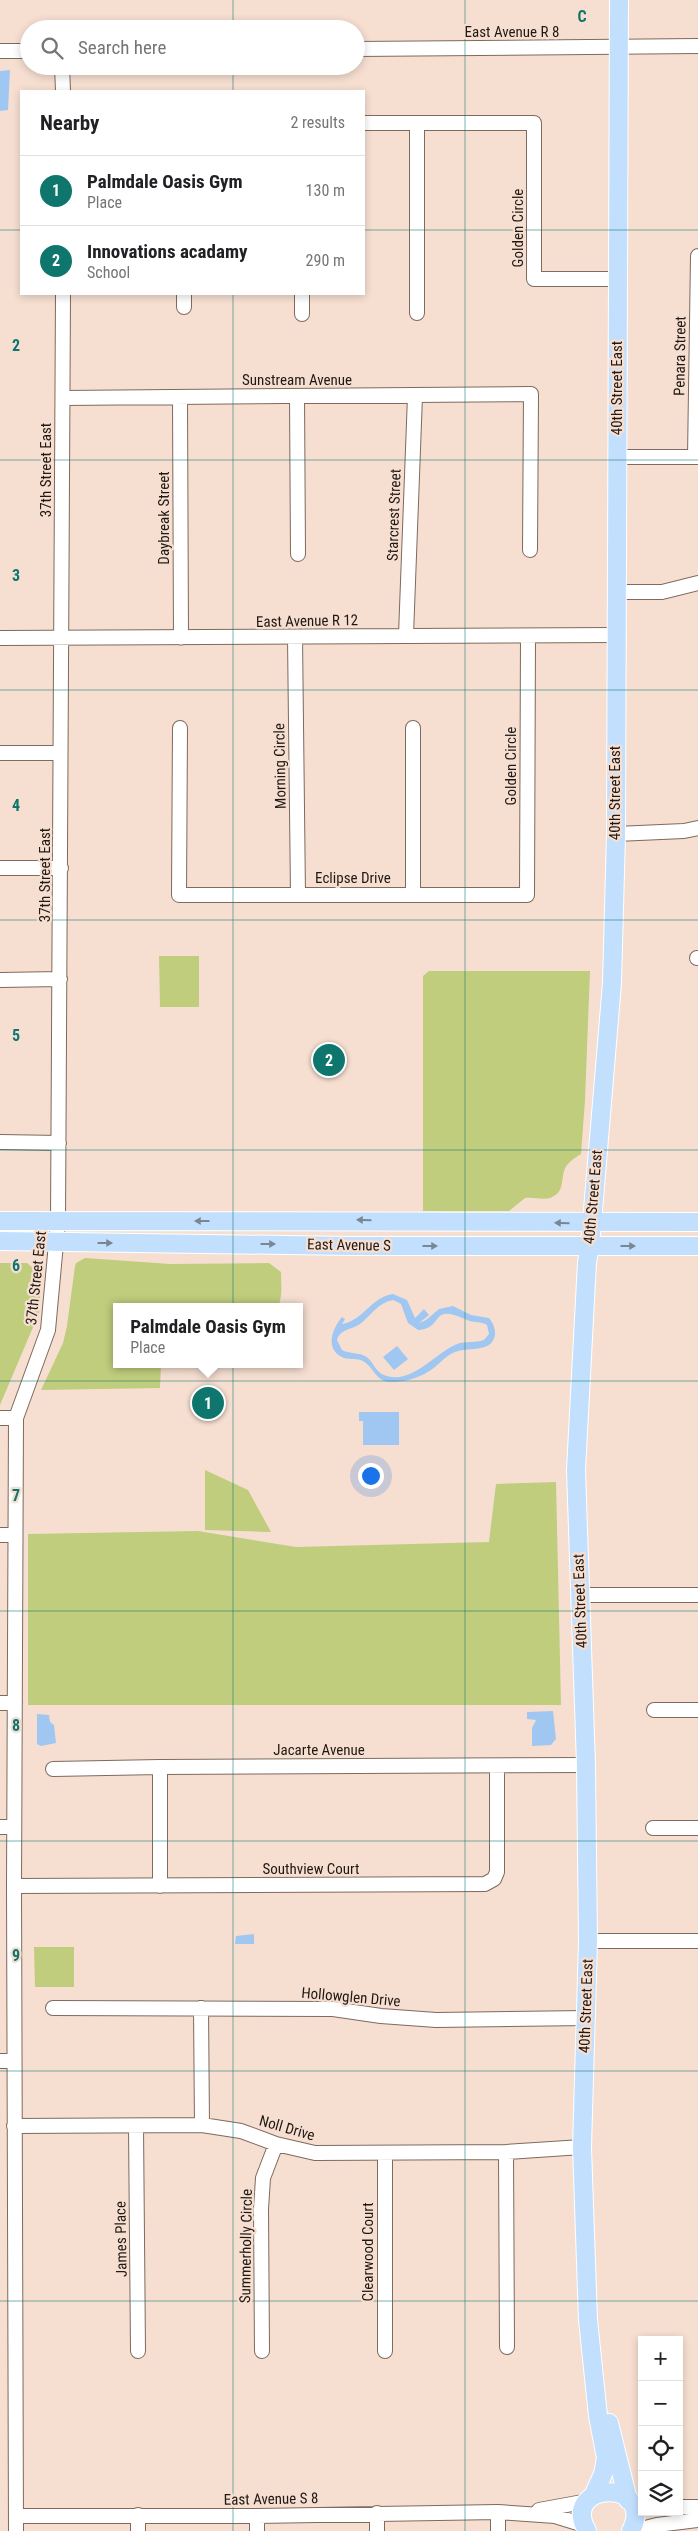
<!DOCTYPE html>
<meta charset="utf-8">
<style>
body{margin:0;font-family:"Roboto Condensed",sans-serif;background:#f6f6f6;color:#202124}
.controls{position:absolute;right:15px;bottom:15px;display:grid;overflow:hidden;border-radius:0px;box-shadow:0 2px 8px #0003}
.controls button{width:45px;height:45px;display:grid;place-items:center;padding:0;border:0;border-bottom:1px solid #e0e0e0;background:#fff;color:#202124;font:25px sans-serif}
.you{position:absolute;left:370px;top:1475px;width:18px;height:18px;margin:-12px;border:4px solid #fff;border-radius:50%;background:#1a73e8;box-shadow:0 0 0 8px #1a73e833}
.badge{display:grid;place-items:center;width:32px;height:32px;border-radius:50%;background:#0f766e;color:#fff;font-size:16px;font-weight:700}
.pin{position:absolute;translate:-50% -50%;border:2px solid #fff;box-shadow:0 1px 5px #0006}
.popup{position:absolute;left:113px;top:1303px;width:190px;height:65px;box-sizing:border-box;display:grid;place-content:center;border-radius:0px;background:#fff;filter:drop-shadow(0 1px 4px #0005);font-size:16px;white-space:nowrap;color:#757577}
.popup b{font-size:19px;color:#202124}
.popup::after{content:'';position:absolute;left:50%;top:100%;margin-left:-10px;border:10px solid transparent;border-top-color:#fff}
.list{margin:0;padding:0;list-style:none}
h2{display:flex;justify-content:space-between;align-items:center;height:65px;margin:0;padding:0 20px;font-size:21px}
h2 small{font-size:16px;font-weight:400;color:#757577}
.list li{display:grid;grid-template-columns:32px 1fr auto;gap:15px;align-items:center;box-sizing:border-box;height:70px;padding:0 20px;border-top:1px solid #e0e0e0}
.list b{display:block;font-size:19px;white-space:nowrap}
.list p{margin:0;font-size:16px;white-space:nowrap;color:#757577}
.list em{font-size:16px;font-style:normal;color:#757577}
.icon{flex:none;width:28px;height:28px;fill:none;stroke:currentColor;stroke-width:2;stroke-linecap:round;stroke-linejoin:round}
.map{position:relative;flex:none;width:698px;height:2531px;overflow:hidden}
.search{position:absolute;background:#fff;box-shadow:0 2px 8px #0003;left:20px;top:20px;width:345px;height:55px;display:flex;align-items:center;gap:12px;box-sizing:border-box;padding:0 18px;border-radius:28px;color:#757577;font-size:19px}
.panel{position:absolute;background:#fff;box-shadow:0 2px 8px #0003;left:20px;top:90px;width:345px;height:205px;border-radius:0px}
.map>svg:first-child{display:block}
.green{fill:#bfcd7d}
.water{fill:#a0c7f2;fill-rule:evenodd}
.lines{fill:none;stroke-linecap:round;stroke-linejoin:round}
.minor-casing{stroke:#7e6a5e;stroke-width:16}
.major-casing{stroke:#fff;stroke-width:20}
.minor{stroke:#fff;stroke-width:14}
.major{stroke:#c2e0fe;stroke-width:18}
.oneway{fill:#798694}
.grid{fill:none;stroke:#0f766e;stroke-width:1;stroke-opacity:0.55}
.labels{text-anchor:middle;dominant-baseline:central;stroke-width:4.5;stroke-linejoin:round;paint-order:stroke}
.street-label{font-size:15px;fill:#201813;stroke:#f6dfd1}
.grid-label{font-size:16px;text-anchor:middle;font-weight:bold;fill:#0f766e;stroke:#f6dfd1;stroke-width:4.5;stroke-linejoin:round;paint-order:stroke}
</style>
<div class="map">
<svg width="698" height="2531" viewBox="0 0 698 2531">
<rect width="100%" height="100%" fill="#f6dfd1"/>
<path class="green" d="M159 956H199V1007H160Z
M429 971H590L585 1100 581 1154C575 1158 566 1163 564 1171 561 1182 564 1193 550 1198 542 1200 534 1197 525 1198L509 1211H423V976Z
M85 1258 170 1264 269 1263 281 1272C281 1284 283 1295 278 1307H117V1364H161L160 1388 41 1390 63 1343 67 1326 75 1266 76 1263Z
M0 1263H27L41 1275 39 1313 0 1405Z
M205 1470 248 1490 271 1532 205 1530Z
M556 1482 561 1705H28V1534L198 1531 296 1547 489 1542 496 1484Z
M34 1947H74V1987H35Z"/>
<path class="water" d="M10 70 8 110 0 111V71Z
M393 1294 407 1300 415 1318 424 1309 429 1315 419 1323 426 1320 439 1309 453 1306 471 1315 489 1318C494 1324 498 1334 492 1342 485 1352 464 1347 453 1353 446 1356 441 1362 435 1367 424 1376 407 1382 392 1382 375 1382 375 1368 363 1361 357 1358 350 1360 344 1358 324 1350 332 1329 342 1317L345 1319 342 1324C363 1321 371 1297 393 1294ZM393 1300 401 1304 408 1323 418 1330C446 1328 428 1302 467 1320 474 1323 481 1321 487 1325L489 1334 484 1340C475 1343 466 1341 457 1344 434 1353 412 1386 384 1375 375 1372 373 1360 365 1356 357 1352 349 1354 342 1350L337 1340C340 1329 351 1330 360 1324 371 1316 377 1303 393 1300Z
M397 1346 408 1359 394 1370 383 1357Z
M359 1412H399V1445H363V1421H359Z
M553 1711 556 1739 551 1745 532 1746V1728L536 1720 527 1719V1712Z
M37 1714 49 1715 50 1722 54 1725 56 1743 41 1746 37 1744Z
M254 1934V1944H235L236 1936Z"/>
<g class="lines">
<g class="minor-casing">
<path id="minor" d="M356 49 698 46
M0 51H29
M62 66 63 91
M364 123H534V279H617
M184 307V294
M417 313V123
M302 314V294
M297 396 298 554
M180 397 181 638
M63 398 531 394 530 550
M618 457H698
M695 457 698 256
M615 592H662L698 583
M406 635 415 396
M295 637 298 895
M0 638 615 635
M180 728 179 895H527L528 636
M413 728V894
M0 753H60
M616 834 684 831 698 828
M0 868H61
M697 958H698
M0 980 60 979
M0 1142 59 1143
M0 1418H16
M0 1535H15
M580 1595H698
M0 1703H15
M654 1710H698
M160 1767V1886
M53 1769 160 1767 586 1765
M0 1827H14
M653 1828H698
M14 1886 485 1884 494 1879 497 1872V1766
M588 1941H698
M53 2008 333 2009 381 2016 436 2020 587 2018
M201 2008 202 2125
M0 2061H14
M14 2126 202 2125 241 2131 276 2144 315 2153 506 2152 582 2147
M136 2126 138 2351
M506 2152 507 2347
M385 2154V2351
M262 2351 261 2209 263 2178 276 2144
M679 2507H698
M539 2510 588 2501
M498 2512V2531
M377 2513V2531
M138 2515V2531
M16 2516H257L498 2512 555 2516 584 2525
M257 2516V2531
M16 2531 14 1886 16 1418 48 1330 58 1222 63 294
M633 2531 657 2525 698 2520"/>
</g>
<g class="major-casing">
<path id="major" d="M0 1221 698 1222
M0 1241 351 1246H698
M609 2423 628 2500
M593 2496 603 2474 606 2458 598 2416 588 2320 582 2147 588 1941 586 1765 576 1470 587 1262 590 1246 612 983 616 834 619 0
M587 2531C559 2481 657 2478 631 2531"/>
</g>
<use href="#minor" class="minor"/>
<use href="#major" class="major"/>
</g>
<defs><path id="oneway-solid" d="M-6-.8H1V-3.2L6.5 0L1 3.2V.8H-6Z" transform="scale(1.25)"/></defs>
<g class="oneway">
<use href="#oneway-solid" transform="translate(364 1220) rotate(-179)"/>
<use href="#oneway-solid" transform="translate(202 1221) rotate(180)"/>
<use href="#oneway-solid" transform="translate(562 1223) rotate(-179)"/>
<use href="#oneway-solid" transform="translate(105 1243)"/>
<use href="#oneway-solid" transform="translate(268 1244)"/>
<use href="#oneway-solid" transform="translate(430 1246)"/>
<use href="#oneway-solid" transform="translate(628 1246)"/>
</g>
<path class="grid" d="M233 0V29M465 0V2531M233 66V91M0 230H21M364 230H698M233 294V2531M0 460H698M0 690H698M0 920H698M0 1150H698M0 1381H698M0 1611H698M0 1841H698M0 2071H698M0 2301H698"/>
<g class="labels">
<g class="street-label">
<text x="512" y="32">East Avenue R 8</text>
<text transform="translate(518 228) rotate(-90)">Golden Circle</text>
<text transform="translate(680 356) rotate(-89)">Penara Street</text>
<text x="297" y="380">Sunstream Avenue</text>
<text transform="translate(617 388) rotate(-90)">40th Street East</text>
<text transform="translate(46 470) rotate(-90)">37th Street East</text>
<text transform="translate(394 515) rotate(-88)">Starcrest Street</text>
<text transform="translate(164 518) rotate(-90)">Daybreak Street</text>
<text transform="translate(307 621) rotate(-1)">East Avenue R 12</text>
<text transform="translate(280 766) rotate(-91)">Morning Circle</text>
<text transform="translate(511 766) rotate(-90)">Golden Circle</text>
<text transform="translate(615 793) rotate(-90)">40th Street East</text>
<text transform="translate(45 875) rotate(-90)">37th Street East</text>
<text x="353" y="878">Eclipse Drive</text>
<text transform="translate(593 1197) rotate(-85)">40th Street East</text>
<text transform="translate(349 1245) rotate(1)">East Avenue S</text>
<text transform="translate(36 1278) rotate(-84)">37th Street East</text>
<text transform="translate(580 1601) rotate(-92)">40th Street East</text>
<text x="319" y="1750">Jacarte Avenue</text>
<text x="311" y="1869">Southview Court</text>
<text transform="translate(351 1997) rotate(5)">Hollowglen Drive</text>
<text transform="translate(586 2006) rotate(-88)">40th Street East</text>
<text transform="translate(287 2128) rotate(16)">Noll Drive</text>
<text transform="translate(121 2239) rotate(-91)">James Place</text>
<text transform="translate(246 2246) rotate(-89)">Summerholly Circle</text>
<text transform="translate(368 2252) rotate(-90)">Clearwood Court</text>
<text transform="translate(271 2499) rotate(-1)">East Avenue S 8</text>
</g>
</g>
<g class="grid-label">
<text x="582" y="22">C</text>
<text x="16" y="351">2</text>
<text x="16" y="581">3</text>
<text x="16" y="811">4</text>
<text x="16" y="1041">5</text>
<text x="16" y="1271">6</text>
<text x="16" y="1501">7</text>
<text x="16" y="1731">8</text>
<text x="16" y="1961">9</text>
</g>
</svg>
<div class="controls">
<button>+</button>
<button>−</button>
<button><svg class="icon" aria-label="locate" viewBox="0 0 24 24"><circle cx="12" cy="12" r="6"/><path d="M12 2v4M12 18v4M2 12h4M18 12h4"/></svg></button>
<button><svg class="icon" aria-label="layers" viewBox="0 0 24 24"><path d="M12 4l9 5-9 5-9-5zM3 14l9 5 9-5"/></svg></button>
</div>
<div class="you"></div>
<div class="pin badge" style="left:208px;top:1403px">1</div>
<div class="popup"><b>Palmdale Oasis Gym</b>Place</div>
<div class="pin badge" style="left:329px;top:1060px">2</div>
<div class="search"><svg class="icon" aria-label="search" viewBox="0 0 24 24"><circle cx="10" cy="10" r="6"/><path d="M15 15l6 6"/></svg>Search here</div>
<section class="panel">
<h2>Nearby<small>2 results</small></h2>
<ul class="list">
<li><span class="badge">1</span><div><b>Palmdale Oasis Gym</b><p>Place</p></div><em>130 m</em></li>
<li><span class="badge">2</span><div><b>Innovations acadamy</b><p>School</p></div><em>290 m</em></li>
</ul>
</section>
</div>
